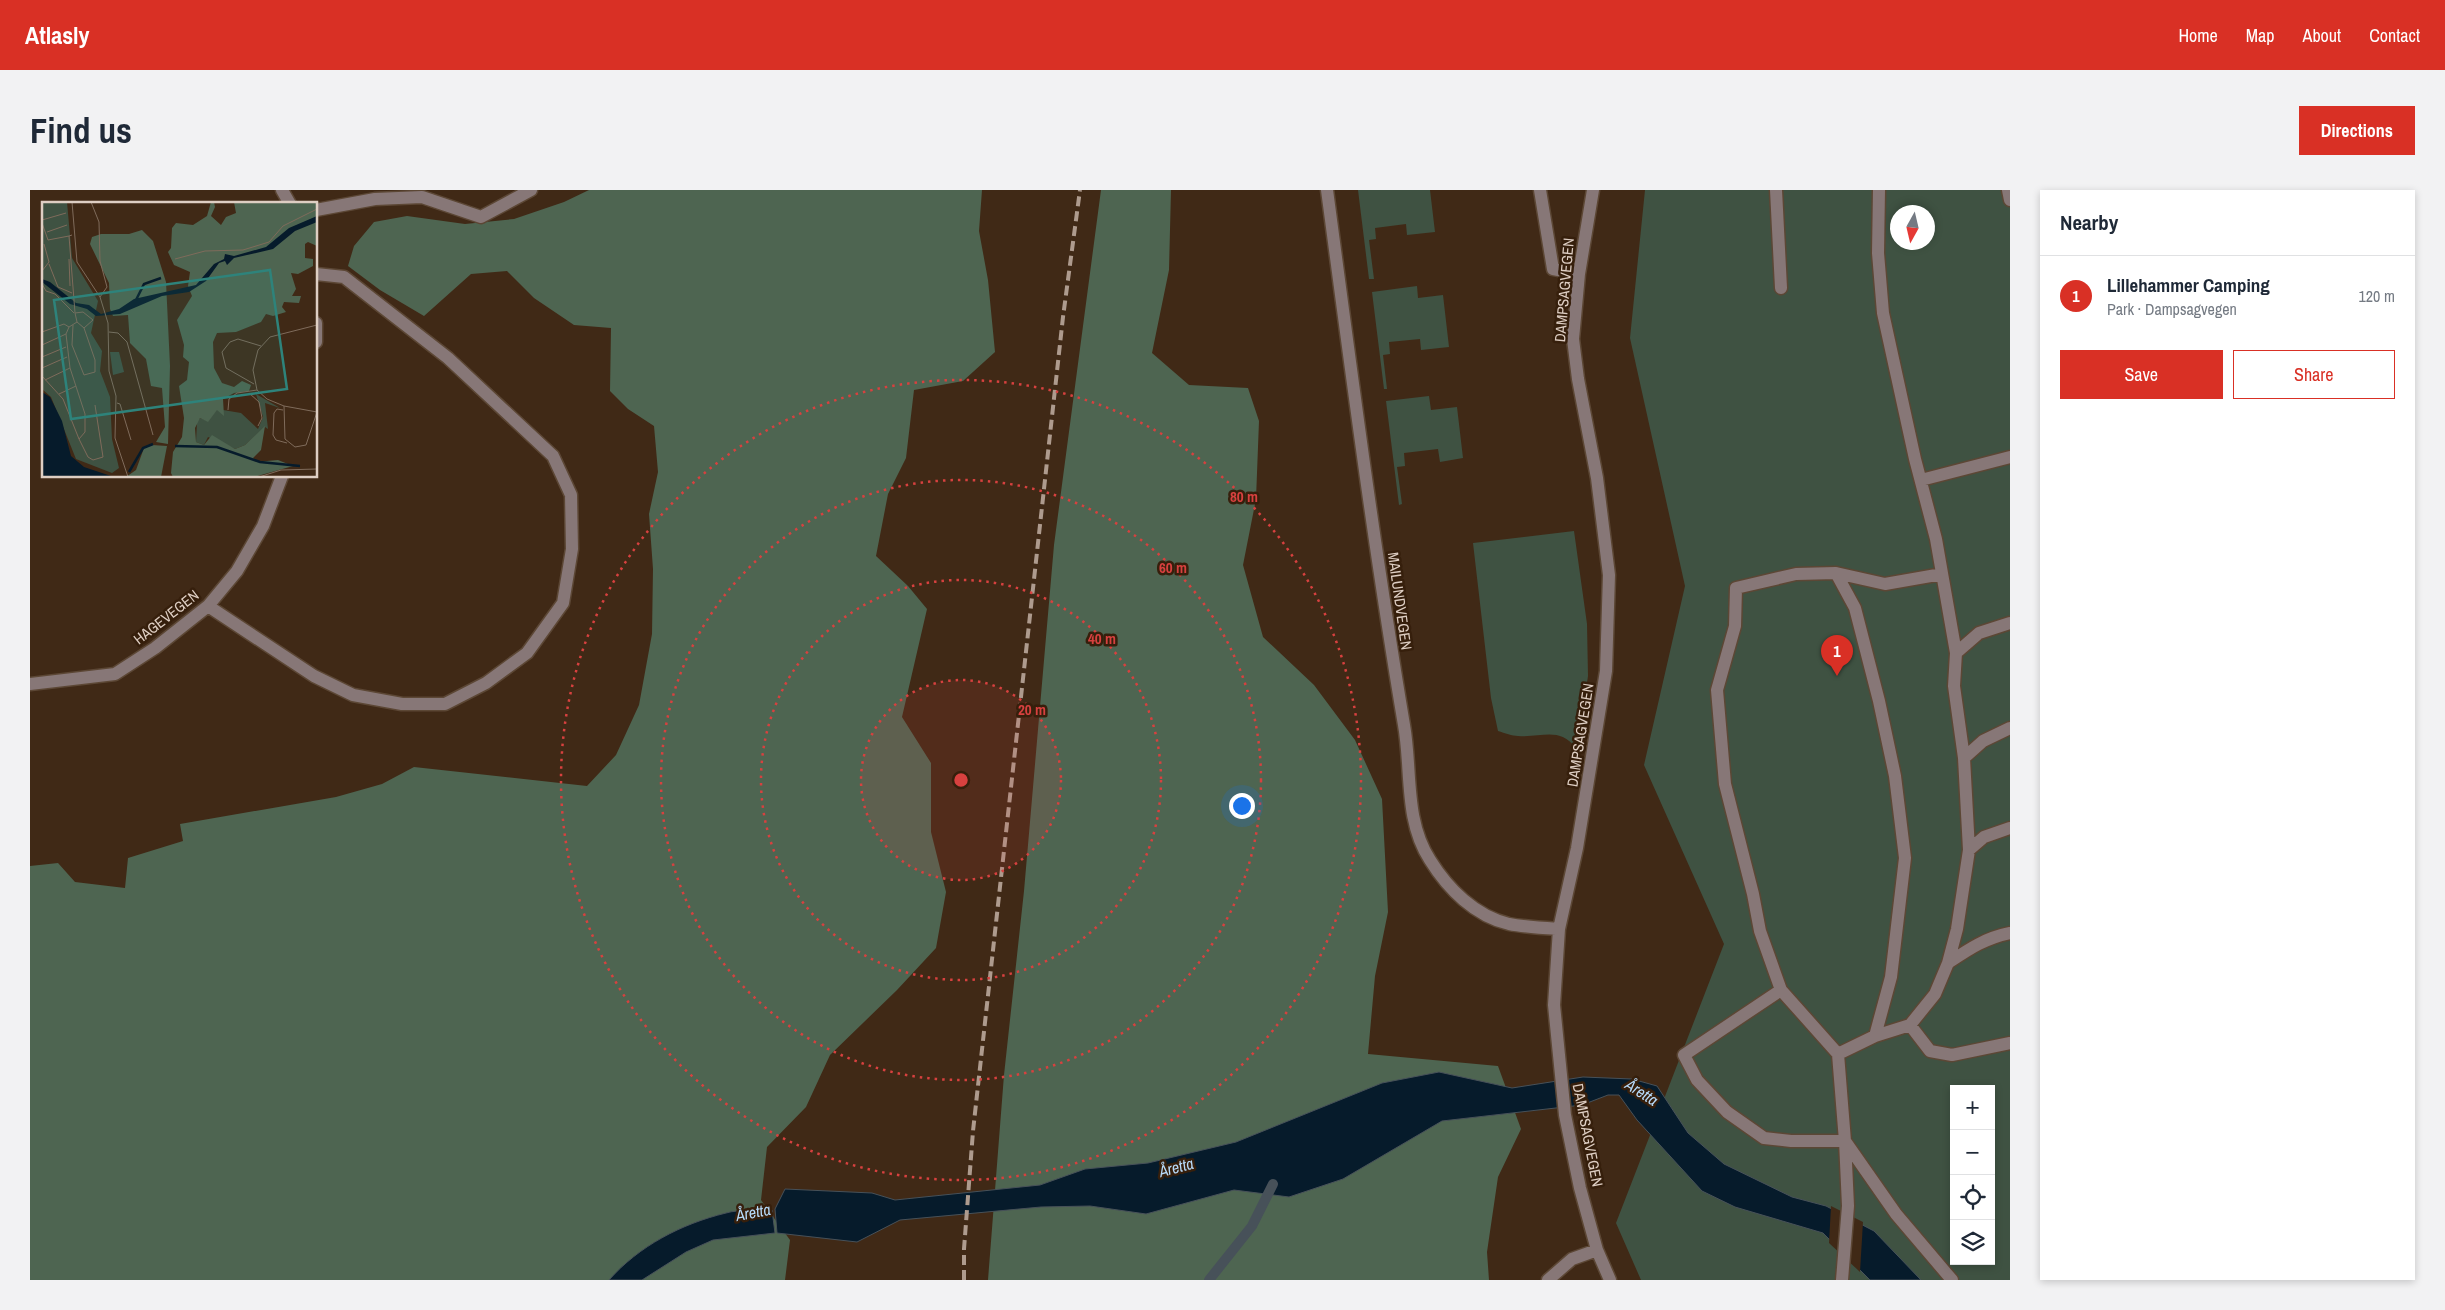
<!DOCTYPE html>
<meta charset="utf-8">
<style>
body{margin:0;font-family:"Archivo Narrow",sans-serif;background:#f2f2f3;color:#1f2937}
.controls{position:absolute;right:15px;bottom:15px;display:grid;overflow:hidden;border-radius:0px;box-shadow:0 2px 8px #0003}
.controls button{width:45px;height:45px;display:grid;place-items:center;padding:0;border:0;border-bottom:1px solid #e0e1e3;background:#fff;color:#1f2937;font:25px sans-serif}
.compass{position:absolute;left:1860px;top:15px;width:45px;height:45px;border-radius:50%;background:#fff;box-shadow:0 2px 8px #0003;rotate:188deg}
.you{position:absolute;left:1211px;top:615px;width:18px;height:18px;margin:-12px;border:4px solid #fff;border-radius:50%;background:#1a73e8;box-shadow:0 0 0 8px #1a73e833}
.badge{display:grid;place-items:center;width:32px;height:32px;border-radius:50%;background:#d93025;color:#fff;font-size:16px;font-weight:700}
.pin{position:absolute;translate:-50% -41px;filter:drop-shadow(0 1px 2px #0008)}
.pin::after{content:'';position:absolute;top:26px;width:18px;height:15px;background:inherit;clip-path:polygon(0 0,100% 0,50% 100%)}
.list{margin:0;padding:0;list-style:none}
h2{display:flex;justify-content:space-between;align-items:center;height:65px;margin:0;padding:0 20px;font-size:21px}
h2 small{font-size:16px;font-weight:400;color:#747a83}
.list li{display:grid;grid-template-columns:32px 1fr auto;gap:15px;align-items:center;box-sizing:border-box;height:80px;padding:0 20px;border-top:1px solid #e0e1e3}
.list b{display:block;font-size:19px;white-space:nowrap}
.list p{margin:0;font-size:16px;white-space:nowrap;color:#747a83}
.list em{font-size:16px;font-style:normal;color:#747a83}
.actions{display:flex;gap:10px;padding:15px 20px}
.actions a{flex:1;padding:11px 0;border:1px solid #d93025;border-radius:0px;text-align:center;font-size:18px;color:#d93025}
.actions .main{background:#d93025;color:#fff}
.icon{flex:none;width:28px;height:28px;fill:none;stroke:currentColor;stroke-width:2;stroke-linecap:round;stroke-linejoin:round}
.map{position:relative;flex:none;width:1980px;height:1090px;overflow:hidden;border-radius:0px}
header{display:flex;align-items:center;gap:30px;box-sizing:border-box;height:70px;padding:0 25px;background:#d93025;color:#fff}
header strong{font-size:24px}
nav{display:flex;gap:28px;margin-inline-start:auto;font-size:18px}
.intro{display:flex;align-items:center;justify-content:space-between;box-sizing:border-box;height:120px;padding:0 30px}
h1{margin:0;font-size:35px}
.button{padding:12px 22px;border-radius:0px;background:#d93025;color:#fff;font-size:18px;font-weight:700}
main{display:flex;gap:30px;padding:0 30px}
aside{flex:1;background:#fff;border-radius:0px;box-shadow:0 2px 8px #0003}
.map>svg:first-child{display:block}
.green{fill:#3f5242;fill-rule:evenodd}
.forest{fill:#4e6551}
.water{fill:#061b2b;stroke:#475159}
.pier{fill:#402916}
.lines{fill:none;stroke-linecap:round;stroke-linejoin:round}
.stream{stroke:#475159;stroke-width:10}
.minor-casing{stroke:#5c4735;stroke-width:15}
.minor{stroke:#877777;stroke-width:12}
.rail{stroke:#ae9b8e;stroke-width:4;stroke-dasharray:10 5;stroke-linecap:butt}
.ring{fill:none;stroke:#d7413f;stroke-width:2.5;stroke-dasharray:2.5 5}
.labels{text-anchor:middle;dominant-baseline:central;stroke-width:5;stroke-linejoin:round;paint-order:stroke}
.street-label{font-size:15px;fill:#decec3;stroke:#361f0c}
.water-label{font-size:16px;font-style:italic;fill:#b7dbfb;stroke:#361f0c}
.inset-river{fill:none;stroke:#061b2b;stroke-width:2.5}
.inset-road{fill:none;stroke:#7f6b5b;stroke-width:1}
.view{fill:#2e837b;fill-opacity:0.15;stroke:#2e837b;stroke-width:2.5}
.inset-edge{fill:none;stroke:#decec3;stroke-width:2.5}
.centre{fill:#d7413f;stroke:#361f0c;stroke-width:2.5}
.ring-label{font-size:15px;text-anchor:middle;font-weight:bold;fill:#d7413f;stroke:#361f0c;stroke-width:5;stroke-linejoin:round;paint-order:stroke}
</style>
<header>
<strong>Atlasly</strong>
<nav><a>Home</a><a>Map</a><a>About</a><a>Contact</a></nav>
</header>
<div class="intro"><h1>Find us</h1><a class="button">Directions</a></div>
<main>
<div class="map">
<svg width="1980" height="1090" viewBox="0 0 1980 1090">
<rect width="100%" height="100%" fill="#402916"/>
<path class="green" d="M1328 0H1400L1405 42 1377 45 1376 34 1345 38 1346 49 1339 50 1344 89H1339Z
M1615 0H1980V1090H1611L1586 1033 1694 754 1614 575 1655 396 1600 148ZM1868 22H1898V52H1868ZM1924 899H1961V1071H1924Z
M1387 96 1388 108 1413 105 1419 157 1391 160 1390 149 1359 152 1360 164 1353 165 1357 199H1354L1342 102Z
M1399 206 1401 220 1427 217 1433 268 1410 272 1408 259 1374 263 1375 276 1367 277 1372 314 1369 315 1356 211Z
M1544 341 1557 434 1558 486 1547 559C1529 536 1513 548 1488 546 1482 546 1475 543 1468 541L1461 508 1443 353Z"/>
<path class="forest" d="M559 0H952L949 41 958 90 965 162 933 191 884 200 876 268 858 304 846 366 878 396 897 419 872 527 901 573V642L916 702 906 758 867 800 800 865 776 917 737 957 731 1010 760 1050 755 1090H0V676L28 673 45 692 95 698 98 668 153 651 150 634 306 607 352 594 384 577 557 596 586 565 609 515 622 444 623 379 619 324 628 282 624 236 598 219 580 201 581 138 544 135 504 108 477 81 441 84 394 126 350 100 318 76 324 56 344 32 377 26 435 34 484 29 534 12Z
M1071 0H1141L1139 80 1122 163 1159 195 1218 198 1229 231 1226 309 1213 375 1233 447 1284 495 1325 550 1352 609 1358 722 1345 786 1338 864 1468 876 1491 939 1468 987 1457 1062 1459 1090H958L974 885 994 701 1024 355Z"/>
<path class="water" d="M1409 882 1482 898 1553 887 1602 889 1627 896 1658 943 1694 974 1762 1007 1796 1016 1844 1041 1891 1090H1840L1793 1043 1705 1017 1672 1001 1607 930 1589 905H1578L1552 915 1412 931 1313 989 1259 1007 1204 1000 1116 1024 1060 1016 1011 1017 870 1030 827 1052 747 1043 745 1019 755 999 842 1003 865 1010 1010 995 1055 979 1118 973 1206 952 1352 893Z
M742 1020 745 1043 683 1050 656 1062 612 1090H579C609 1056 651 1034 696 1023 710 1019 727 1021 742 1020Z"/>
<path class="pier" d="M1801 1016 1833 1032 1830 1082 1799 1053Z"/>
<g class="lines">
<path class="stream" d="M1179 1090 1222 1036 1243 994"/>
<g class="minor-casing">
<path id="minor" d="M252 0 260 14
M1297 0C1321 179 1344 358 1374 535 1382 580 1374 630 1400 670 1418 699 1445 726 1479 734 1495 737 1513 738 1529 739
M1510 0 1523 79 1549 84
M1563 0 1549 84 1543 149 1548 189 1567 288 1579 385 1576 481 1547 658 1529 739 1524 815 1535 925 1550 998 1567 1060 1580 1090
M1746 0 1751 98
M1849 0 1848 63 1853 123 1885 269 1906 349 1926 463
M1978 0 1980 10
M286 20 345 9 392 7 451 27 501 0
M286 133V152
M1891 290 1980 267
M1806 383 1855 394 1912 384
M178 416 284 486 323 505 372 514H415L456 493 497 463 533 413 542 359 541 305 523 266 418 168 314 87 286 84
M0 494 85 484 125 458 178 416 207 381 233 336 252 286
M1934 568 1953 551 1980 538
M1939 660 1954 647 1980 638
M1918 773C1939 759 1955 748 1980 743
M1751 800 1730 741 1723 704 1695 594 1687 500 1705 436 1706 398 1766 384 1806 383 1825 418 1849 511 1865 586 1875 668 1861 787 1845 846
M1751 800 1808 864 1815 951H1761L1734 948 1697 922 1667 890 1654 865Z
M1880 835 1900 861 1922 865 1980 853
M1808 864 1845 846 1880 835 1905 804 1918 773 1927 739 1939 660 1934 568 1924 496 1926 463 1949 443 1980 433
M1815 951 1866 1024 1922 1090
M1518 1090 1542 1069 1567 1060
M1812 1090 1818 1016 1815 951"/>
</g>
<use href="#minor" class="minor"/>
<path class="rail" d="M934 1090V1059L943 941 1033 127 1050 0"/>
</g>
<circle cx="931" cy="590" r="100" fill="#d7413f" fill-opacity=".12"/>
<g class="ring">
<circle cx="931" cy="590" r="100"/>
<circle cx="931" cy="590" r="200"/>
<circle cx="931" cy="590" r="300"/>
<circle cx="931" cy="590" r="400"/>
</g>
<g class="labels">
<g class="street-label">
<text transform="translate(1534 100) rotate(-85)">DAMPSAGVEGEN</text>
<text transform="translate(1370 411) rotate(82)">MAILUNDVEGEN</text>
<text transform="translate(136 427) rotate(-38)">HAGEVEGEN</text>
<text transform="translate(1550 545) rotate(-81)">DAMPSAGVEGEN</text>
<text transform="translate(1558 945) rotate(79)">DAMPSAGVEGEN</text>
</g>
<g class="water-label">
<text transform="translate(1612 902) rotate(33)">Åretta</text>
<text transform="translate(1146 977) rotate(-15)">Åretta</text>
<text transform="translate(723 1022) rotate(-11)">Åretta</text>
</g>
</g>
<g transform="translate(12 12)">
<rect width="275" height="275" fill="#402916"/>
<path d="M0 0H25L30 56 56 99 49 131 60 149 58 169 68 195 70 237 77 266 70 271 34 257 9 195 0 187ZM68 150H77L82 170 71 173ZM214 192 238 206 223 201 226 227 223 225 203 243 193 247 166 235 162 243 154 240 155 220 158 216 166 219 175 207 199 211 216 227 221 215Z" fill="#3f5242"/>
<path d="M169 0H172L173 5 169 14 179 23 184 15 194 11 192 0H275V44L266 40 263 42V56L271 57V64L256 72 249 71 254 87 250 94H259L257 101 242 100 240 105 244 110 231 114 224 112 219 120 194 130 175 131 171 140 172 166 180 181 192 185 200 179 209 183 207 189 192 191 181 197 182 214 175 208 166 220 158 216 153 226 154 240 162 243 170 233 193 247 203 243 223 224 219 248 211 256 214 260 236 258 251 264 212 275H131L129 271 131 250 140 235 142 216 137 184 145 178 147 160 141 155 142 143 135 118 150 94 146 84 148 70 132 63 126 50 129 46 130 26 134 21 151 23 165 14ZM100 28 111 39 124 80 128 164 126 242 114 240 123 225 120 186 109 184 104 157 88 141 86 113 71 114 68 107 67 81 48 42 50 35 59 32H87ZM110 243 125 244 119 275H84L94 268 102 246Z" fill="#4e6551"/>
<path d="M275 14V20L253 29 231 47 192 56 185 63 183 59 177 61 164 79 147 90 120 94 78 112 54 114 45 107 28 102 0 80V77L8 80 34 101 47 103 59 112 77 107 92 97 154 83 172 62 182 57 183 52 192 54 224 45 247 26ZM0 190 8 195 20 219 29 254 42 265 72 275H0Z" fill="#061b2b"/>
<path class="inset-river" d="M94 98 102 82 119 76M133 244 175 245 218 260 258 264M87 270 101 246 111 242"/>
<path class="inset-road" d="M30 0 35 60 58 95 66 121 67 169 74 194 73 236 86 275M49 0 57 20 58 59 65 85 58 95M0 18 24 11M0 21 6 38 27 34M5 30 25 23M30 33 27 34 33 111M27 57 28 84M133 57 163 49 201 48 227 40 241 24 275 7M7 62 16 85 30 91M0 69 7 60 2 42M0 82 4 89 13 92 32 111M41 110 51 118 42 126 35 120 33 111ZM31 123 30 143 42 173 53 170V158L42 126M275 123 228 135 216 148 211 168 215 188 225 197 242 204 275 210M0 130 22 122 27 125M67 130 76 131 85 140 111 233M0 143 24 132M0 155 24 145M0 166 25 155M0 174 21 197 37 237 43 230V212L28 166M3 178 28 166 24 132 27 125 35 120M212 182 184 166 180 150 188 140 196 137 219 144M207 191 217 200 220 216 216 224M17 192 34 184M75 201 78 202 89 238M242 204 243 237 253 245 264 243 275 210M186 208 187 197 195 191 215 188M241 208 235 207 232 211 231 233 234 238 245 241M37 237 46 255 51 258 61 255 53 203M217 275 239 268 275 267"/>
<path class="view" d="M228 68 245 187 29 217 12 98Z"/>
<rect width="275" height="275" class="inset-edge"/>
</g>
<circle cx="931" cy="590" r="8" class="centre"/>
<g class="ring-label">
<text x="1214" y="312">80 m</text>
<text x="1143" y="383">60 m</text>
<text x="1072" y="454">40 m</text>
<text x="1002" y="525">20 m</text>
</g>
</svg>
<div class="controls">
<button>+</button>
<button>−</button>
<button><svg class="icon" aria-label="locate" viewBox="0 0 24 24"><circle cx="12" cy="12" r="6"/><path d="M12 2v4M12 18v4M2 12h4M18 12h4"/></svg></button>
<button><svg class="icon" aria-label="layers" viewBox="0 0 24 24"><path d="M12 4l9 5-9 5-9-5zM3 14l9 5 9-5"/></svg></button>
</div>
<svg class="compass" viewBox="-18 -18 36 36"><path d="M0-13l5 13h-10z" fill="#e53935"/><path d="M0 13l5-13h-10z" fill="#747a83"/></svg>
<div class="you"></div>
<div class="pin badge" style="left:1807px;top:486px">1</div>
</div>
<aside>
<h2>Nearby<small></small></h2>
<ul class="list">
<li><span class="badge">1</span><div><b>Lillehammer Camping</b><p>Park · Dampsagvegen</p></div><em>120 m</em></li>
</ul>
<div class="actions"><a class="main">Save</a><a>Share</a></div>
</aside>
</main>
